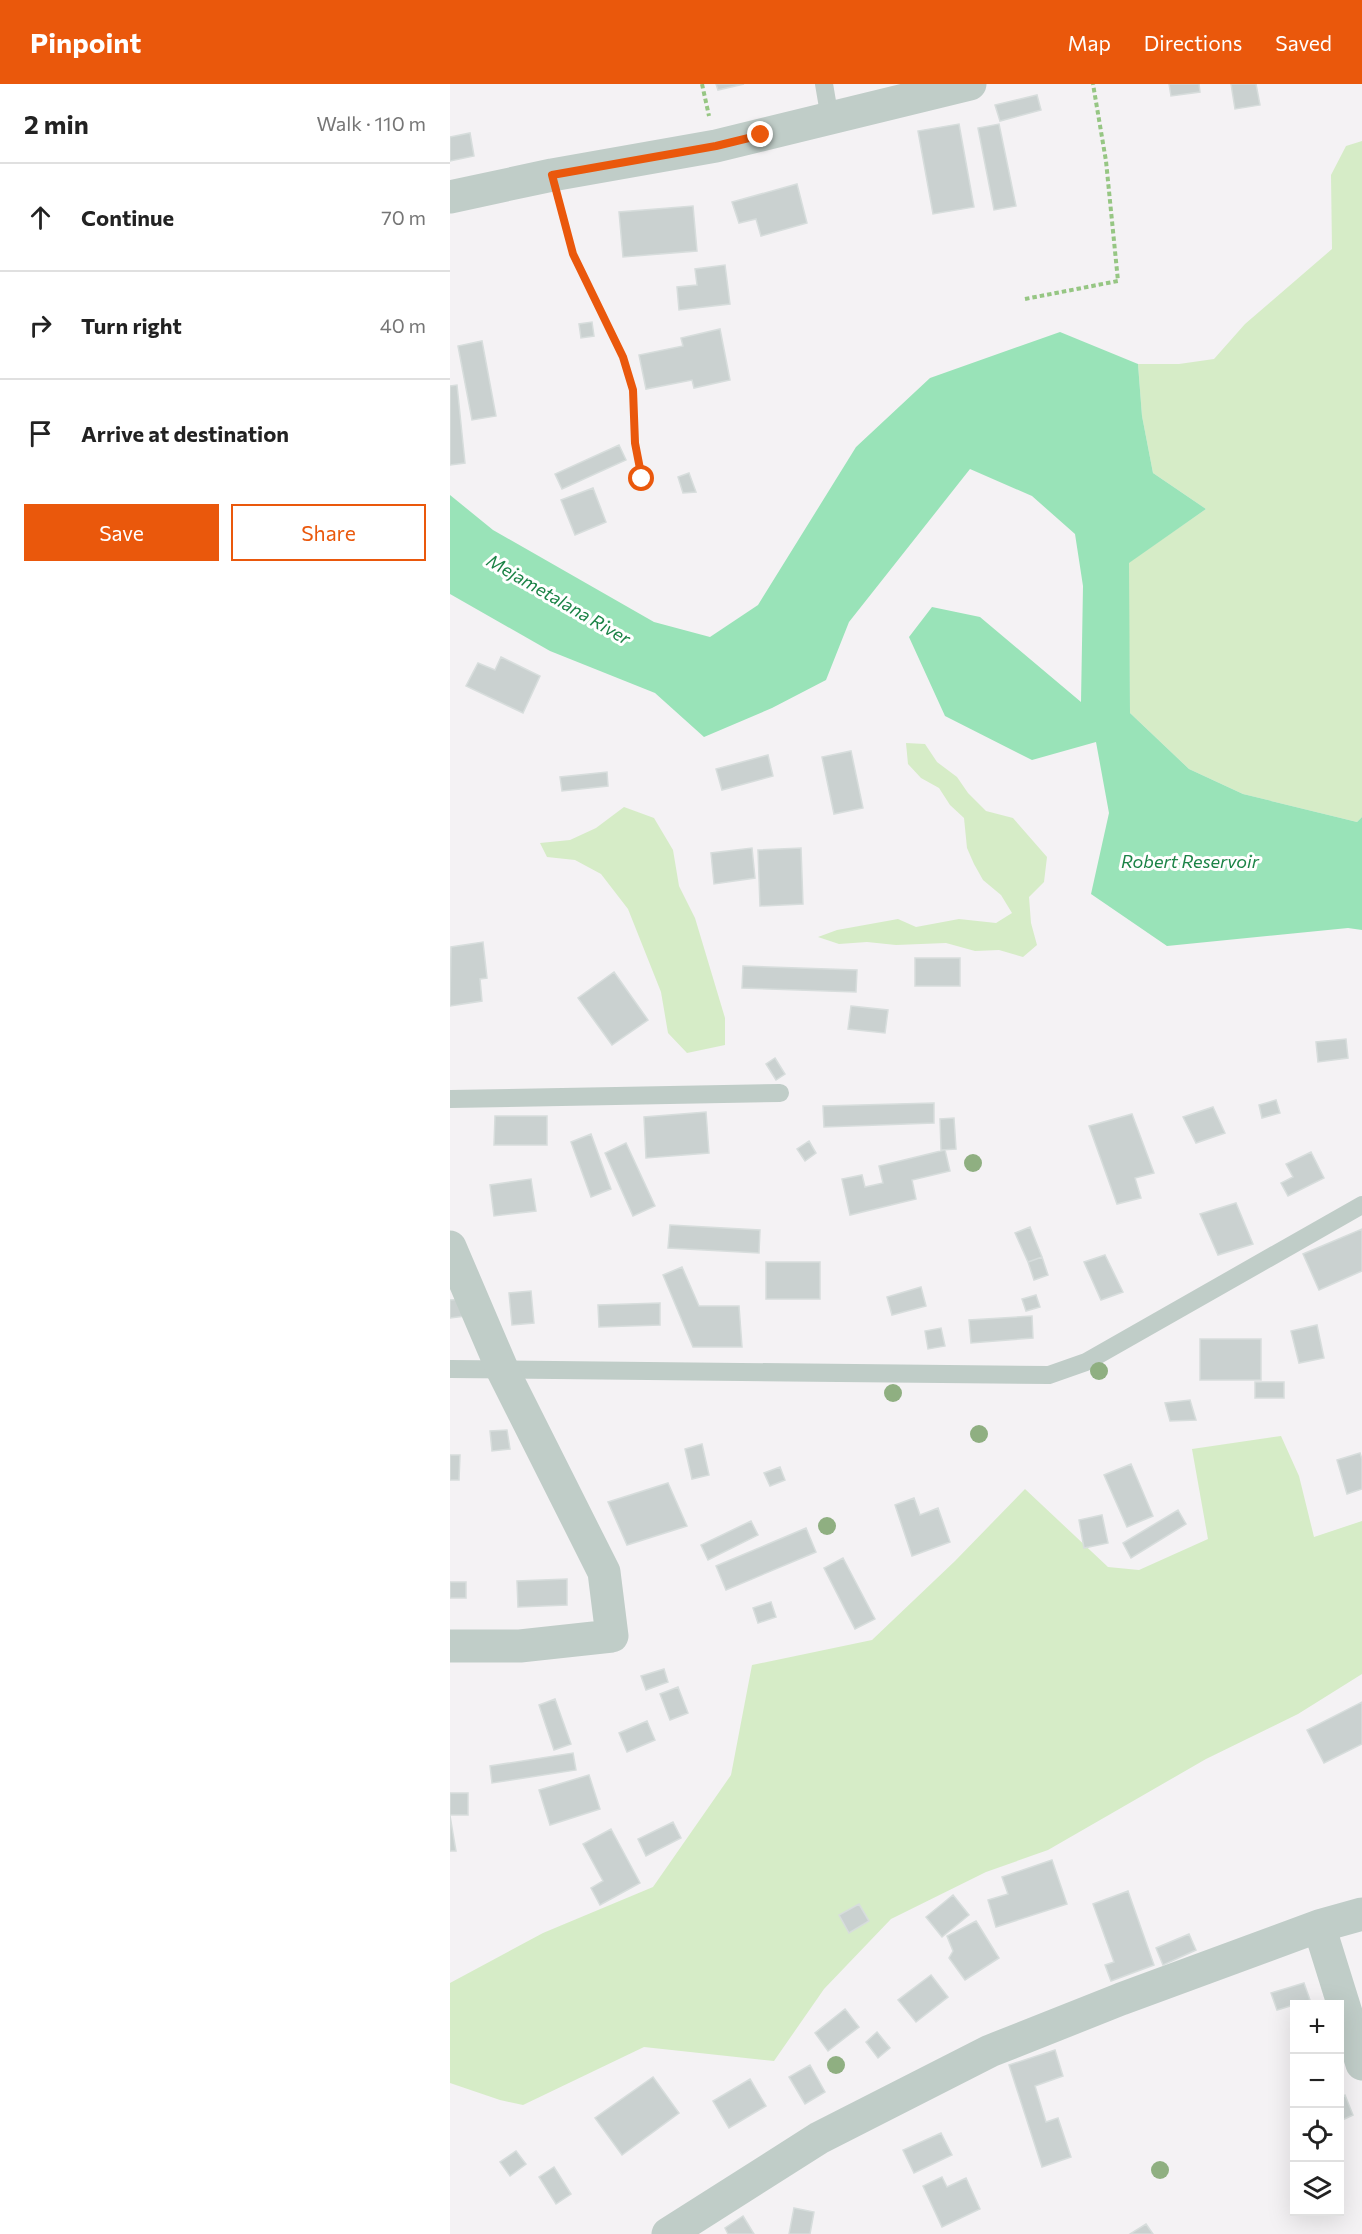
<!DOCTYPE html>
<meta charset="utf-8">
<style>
body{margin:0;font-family:Commissioner,sans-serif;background:#f2f2f2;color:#222}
.controls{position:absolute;right:18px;bottom:18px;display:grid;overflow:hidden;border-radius:0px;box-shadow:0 6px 24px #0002}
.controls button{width:54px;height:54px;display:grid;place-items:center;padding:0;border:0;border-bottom:2px solid #e0e0e0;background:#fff;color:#222;font:30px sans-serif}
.stop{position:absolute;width:18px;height:18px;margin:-14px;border:4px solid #ea580c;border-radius:50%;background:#fff}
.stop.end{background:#ea580c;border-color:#fff;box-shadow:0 2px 6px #0008}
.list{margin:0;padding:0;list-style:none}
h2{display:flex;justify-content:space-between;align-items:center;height:78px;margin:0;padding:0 24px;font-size:26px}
h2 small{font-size:20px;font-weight:400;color:#767676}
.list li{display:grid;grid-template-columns:39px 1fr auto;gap:18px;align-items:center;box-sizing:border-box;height:108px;padding:0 24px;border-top:2px solid #e0e0e0}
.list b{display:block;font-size:22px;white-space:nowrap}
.list em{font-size:20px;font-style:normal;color:#767676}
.actions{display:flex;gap:12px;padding:18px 24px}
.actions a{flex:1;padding:14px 0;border:2px solid #ea580c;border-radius:0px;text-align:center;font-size:21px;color:#ea580c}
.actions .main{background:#ea580c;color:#fff}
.icon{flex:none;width:33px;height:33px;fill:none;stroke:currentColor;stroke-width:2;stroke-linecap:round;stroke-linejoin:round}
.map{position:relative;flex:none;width:912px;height:2150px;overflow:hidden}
header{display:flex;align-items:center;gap:36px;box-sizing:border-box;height:84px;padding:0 30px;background:#ea580c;color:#fff}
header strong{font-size:28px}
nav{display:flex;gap:33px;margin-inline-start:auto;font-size:21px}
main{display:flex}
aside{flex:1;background:#fff}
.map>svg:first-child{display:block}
.green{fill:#d6ecc7}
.water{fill:#99e3b8}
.building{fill:#cad1d0;stroke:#d7dddc;stroke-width:1.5}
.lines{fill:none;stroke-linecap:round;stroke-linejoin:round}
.path{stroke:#96c683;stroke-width:4;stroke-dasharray:4.5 3;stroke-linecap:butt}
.service{stroke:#c0cdc8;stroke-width:18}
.minor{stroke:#c0cdc8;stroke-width:33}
.tree{fill:#8faf81}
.route{stroke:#ea580c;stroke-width:8}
.labels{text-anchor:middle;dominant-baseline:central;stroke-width:6;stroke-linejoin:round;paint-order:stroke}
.water-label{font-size:18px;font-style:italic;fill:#1b8346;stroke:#fff}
</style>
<header>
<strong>Pinpoint</strong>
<nav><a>Map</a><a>Directions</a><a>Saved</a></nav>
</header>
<main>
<aside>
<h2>2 min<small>Walk · 110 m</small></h2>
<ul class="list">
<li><svg class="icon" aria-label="ahead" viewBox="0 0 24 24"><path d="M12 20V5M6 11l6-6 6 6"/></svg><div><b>Continue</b></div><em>70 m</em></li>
<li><svg class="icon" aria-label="right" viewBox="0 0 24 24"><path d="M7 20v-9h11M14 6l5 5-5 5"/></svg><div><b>Turn right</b></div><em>40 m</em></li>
<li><svg class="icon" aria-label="arrive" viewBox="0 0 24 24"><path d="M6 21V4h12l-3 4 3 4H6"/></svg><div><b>Arrive at destination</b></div></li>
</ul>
<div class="actions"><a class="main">Save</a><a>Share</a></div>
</aside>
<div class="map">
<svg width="912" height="2150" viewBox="0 0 912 2150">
<rect width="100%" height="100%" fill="#f4f2f4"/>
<path class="green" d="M912 57V733L907 738 793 710 739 685 680 629 678 479 756 425 703 389 692 332 688 280H729L764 275 795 240 882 165 881 91 896 62Z
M456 659 475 660 487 678 507 693 518 709 536 727 563 734 597 773 594 798 579 813 581 839 587 861 573 873 549 866 525 867 496 859 446 861 417 858 389 860 368 853 387 846 448 835 466 843 509 835 546 839 562 829 551 811 533 796 524 780 517 764 514 734 500 721 489 704 471 694 458 680Z
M174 723 204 734 223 766 229 802 245 834 275 934V961L237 969 218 949 211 908 178 825 151 790 125 776 97 773 90 759 120 756 146 744Z
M831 1352 849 1392 864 1453 912 1437V1590L848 1630 756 1675 598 1766 536 1788 441 1835 374 1905 324 1977 194 1963 73 2021 50 2016 0 1999V1899L93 1849 203 1803 281 1691 302 1581 422 1556 505 1477 575 1405 658 1483 689 1486 758 1455 742 1365Z"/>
<path class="water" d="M610 248 688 280 692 332 703 389 756 425 679 479 680 629 739 685 793 710 907 738 912 733V846L898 844 717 862 641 810 659 729 646 658 582 676 495 632 459 553 482 523 530 533 631 618 633 502 625 450 582 412 520 385 399 538 376 596 322 624 254 653 205 609 100 567 0 510V411L43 446 204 538 260 553 308 521 406 363 480 294Z"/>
<path class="building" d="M266 0H294L268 6Z
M719 0H749L750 8 721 12Z
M781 0H806L810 21 785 25Z
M587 11 591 26 550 37 545 21Z
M509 40 524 123 483 130 468 47Z
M549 40 566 122 544 126 528 44Z
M20 49 24 72 0 77V53Z
M347 100 357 139 311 152 306 135 289 139 282 118Z
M243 122 247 167 173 173 169 128Z
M275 181 280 220 229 226 227 203 247 201 245 185Z
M142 238 144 252 131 254 129 240Z
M270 245 280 296 244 304 242 296 196 305 189 271 233 262 231 254Z
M32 257 46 332 22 336 8 262Z
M7 301 15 379 0 381V302Z
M169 361 176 376 112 405 105 390Z
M239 389 246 408 233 409 228 393Z
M143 404 156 438 125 451 111 416Z
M51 573 90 592 73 629 16 602 28 579 45 586Z
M401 667 413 724 384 730 372 673Z
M318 671 323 692 272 706 266 685Z
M157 688 158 702 112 707 110 693Z
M302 764 305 794 264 800 261 769Z
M351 764 353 820 310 822 308 766Z
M33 858 37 894 30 895 32 917 0 922 1 863Z
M465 874H510V902H465Z
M293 882 407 886 406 908 292 904Z
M164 888 198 936 162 961 128 914Z
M401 922 438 926 435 949 398 945Z
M896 955 898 974 868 978 866 958Z
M325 974 335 990 326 996 316 980Z
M826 1016 830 1029 812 1034 809 1021Z
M484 1019V1039L374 1043 373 1022Z
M763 1023 775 1049 746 1059 733 1033Z
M256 1028 259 1069 196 1074 194 1033Z
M682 1030 704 1089 685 1094 691 1114 667 1120 639 1042Z
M45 1032H97V1061H44Z
M504 1034 506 1065 491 1066 490 1035Z
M141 1050 161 1105 141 1113 121 1058Z
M359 1057 366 1069 355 1077 347 1065Z
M176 1059 205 1122 183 1132 155 1069Z
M495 1066 500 1087 462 1096 466 1115 400 1131 392 1095 412 1091 415 1103 433 1099 429 1082Z
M861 1068 874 1094 838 1112 831 1099 843 1093 836 1080Z
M81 1095 86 1127 44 1132 40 1101Z
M786 1119 803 1160 768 1171 750 1130Z
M220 1141 310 1146 309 1169 218 1164Z
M580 1143 592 1173 578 1178 565 1149Z
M912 1145V1187L869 1206 853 1170Z
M655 1171 673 1208 651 1216 634 1178Z
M592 1173 598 1191 584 1196 578 1178Z
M316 1178H370V1215H316Z
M232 1183 249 1222H289L292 1263H243L213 1191Z
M471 1203 476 1222 442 1231 437 1213Z
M81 1207 84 1239 62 1241 59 1209Z
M586 1211 590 1223 576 1227 572 1215Z
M13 1215 15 1232 0 1234V1216Z
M210 1219V1241L149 1243 148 1221Z
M582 1232 583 1254 521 1259 519 1236Z
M867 1241 874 1274 849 1279 841 1247Z
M491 1244 495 1262 478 1265 475 1247Z
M750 1255H811V1296H750Z
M805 1298H834V1314H805Z
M740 1316 746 1336 720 1337 715 1319Z
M57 1346 60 1365 42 1367 40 1347Z
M252 1360 259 1391 242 1395 235 1365Z
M910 1369 912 1375V1405L897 1410 887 1376Z
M0 1371H10L9 1396H0Z
M681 1380 703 1432 677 1443 654 1391Z
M330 1383 335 1396 320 1402 314 1389Z
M218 1399 237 1442 177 1461 158 1418Z
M464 1414 470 1431 488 1424 500 1458 462 1472 445 1421Z
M728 1426 736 1440 681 1474 673 1459Z
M652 1431 658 1459 634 1464 629 1436Z
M301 1437 308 1451 258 1476 251 1461Z
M356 1444 366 1468 276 1506 266 1482Z
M393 1474 425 1535 405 1545 374 1484Z
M117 1495V1521L68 1523 67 1497Z
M0 1498H16V1514H0Z
M321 1518 326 1533 308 1539 303 1524Z
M214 1585 218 1598 196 1606 191 1592Z
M228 1603 238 1629 220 1636 210 1610Z
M105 1615 121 1660 104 1666 89 1621Z
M912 1618V1660L874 1679 857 1646Z
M197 1637 205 1656 177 1668 169 1649Z
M123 1669 126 1686 42 1699 40 1682Z
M139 1691 150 1725 100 1741 89 1706Z
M0 1709H18V1731H0Z
M0 1732 6 1767H0Z
M223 1738 231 1754 196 1772 188 1755Z
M161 1745 190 1799 150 1821 141 1804 153 1797 133 1760Z
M602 1776 617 1820 546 1843 538 1816 558 1810 552 1793Z
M678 1807 704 1881 661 1897 655 1881 664 1878 643 1820Z
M503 1811 519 1831 492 1853 476 1833Z
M409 1820 419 1837 399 1849 389 1831Z
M526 1837 549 1874 515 1896 499 1874 503 1867 497 1852Z
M739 1850 746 1866 713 1881 706 1864Z
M481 1891 498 1913 466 1938 448 1916Z
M854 1899 860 1916 827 1926 821 1909Z
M395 1925 409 1943 378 1967 365 1949Z
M427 1948 440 1964 428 1974 416 1958Z
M605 1966 613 1992 585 2002 596 2038 608 2034 621 2073 592 2083 559 1981Z
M360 1981 375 2008 355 2020 339 1993Z
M203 1993 229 2029 172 2071 145 2034Z
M300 1995 316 2022 279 2044 263 2017Z
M895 2011 903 2031 890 2037V2014Z
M491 2049 502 2071 464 2089 453 2066Z
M66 2067 76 2080 60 2092 50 2078Z
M104 2083 121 2110 106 2120 89 2093Z
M492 2093 497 2103 516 2094 530 2125 492 2143 473 2102Z
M344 2124 364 2128 360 2150H339Z
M293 2132 304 2150H278L275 2144Z
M696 2140 703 2150H680Z"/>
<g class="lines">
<path class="path" d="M252 0 259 32
M110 121 122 169 173 273 182 306 185 359 192 395
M575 215 668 197 656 77 643 0"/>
<path class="service" d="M374 0 380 35
M0 1015 330 1009
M0 1285 599 1291 636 1278 912 1121"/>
<path class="minor" d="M0 113 102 91 266 62 520 0
M0 1163 53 1287 154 1488 162 1552 70 1562H0
M869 1842 912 1980
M218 2150 369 2054 540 1967 671 1915 869 1842 912 1830"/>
</g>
<g class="tree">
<circle cx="523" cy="1079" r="9"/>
<circle cx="649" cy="1287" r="9"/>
<circle cx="443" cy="1309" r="9"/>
<circle cx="529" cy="1350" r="9"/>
<circle cx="377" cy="1442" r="9"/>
<circle cx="386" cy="1981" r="9"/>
<circle cx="710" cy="2086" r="9"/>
</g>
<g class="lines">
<path class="route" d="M192 395 185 359 183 306 173 273 123 170 102 91 266 62 311 51"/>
</g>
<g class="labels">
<g class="water-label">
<text transform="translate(109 515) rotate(30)">Mejametalana River</text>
<text x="740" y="777">Robert Reservoir</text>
</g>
</g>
</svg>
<div class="controls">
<button>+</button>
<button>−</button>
<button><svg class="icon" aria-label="locate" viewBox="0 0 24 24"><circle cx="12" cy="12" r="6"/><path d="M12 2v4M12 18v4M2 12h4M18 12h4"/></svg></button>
<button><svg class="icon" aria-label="layers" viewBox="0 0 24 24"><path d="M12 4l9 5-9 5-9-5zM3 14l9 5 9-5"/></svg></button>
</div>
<div class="stop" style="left:192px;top:395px"></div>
<div class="stop end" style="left:311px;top:51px"></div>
</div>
</main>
